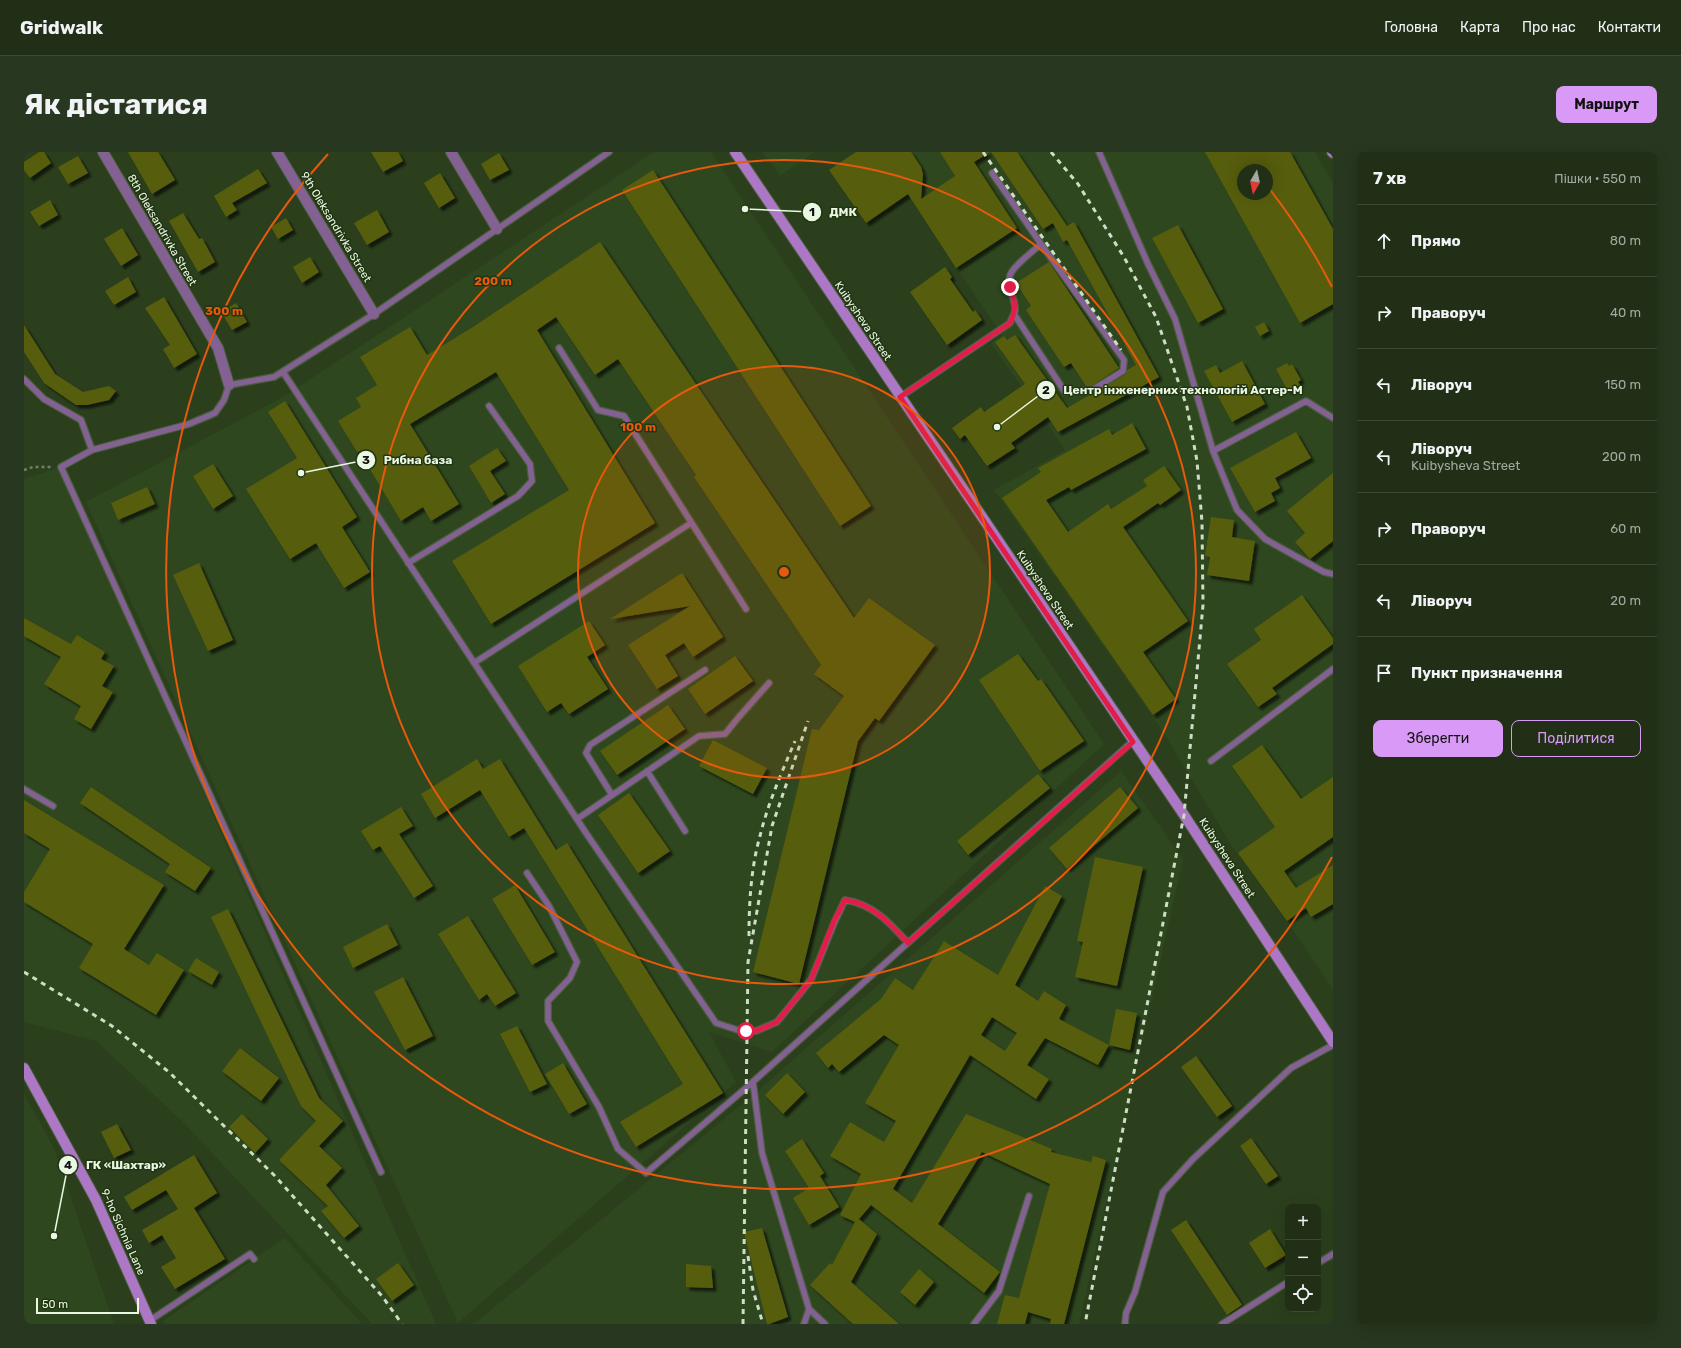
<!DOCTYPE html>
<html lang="uk">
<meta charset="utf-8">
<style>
body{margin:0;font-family:Rubik,sans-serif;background:#28371f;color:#f1f3f6}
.controls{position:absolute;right:12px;bottom:12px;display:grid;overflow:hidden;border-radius:8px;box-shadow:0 4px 16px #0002}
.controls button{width:36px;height:36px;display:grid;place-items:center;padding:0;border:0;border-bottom:1px solid #3d4a35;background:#202f16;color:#f1f3f6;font:20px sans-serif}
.compass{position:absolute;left:1213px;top:12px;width:36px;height:36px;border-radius:50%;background:#202f16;box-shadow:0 4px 16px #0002;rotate:189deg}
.scale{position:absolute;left:12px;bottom:10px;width:103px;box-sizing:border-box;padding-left:4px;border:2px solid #eaf8e3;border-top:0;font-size:11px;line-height:14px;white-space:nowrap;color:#eaf8e3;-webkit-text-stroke:3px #213513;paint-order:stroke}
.stop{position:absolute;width:12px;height:12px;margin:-9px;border:3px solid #e11d48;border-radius:50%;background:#fff}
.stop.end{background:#e11d48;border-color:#fff;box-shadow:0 1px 4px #0008}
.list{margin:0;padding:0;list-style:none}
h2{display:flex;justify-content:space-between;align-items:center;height:52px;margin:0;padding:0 16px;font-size:17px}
h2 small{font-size:13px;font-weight:400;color:#a2a9a1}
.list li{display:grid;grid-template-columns:26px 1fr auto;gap:12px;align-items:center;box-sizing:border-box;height:72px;padding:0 16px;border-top:1px solid #3d4a35}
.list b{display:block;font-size:15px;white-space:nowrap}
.list p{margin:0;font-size:13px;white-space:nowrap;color:#a2a9a1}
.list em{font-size:13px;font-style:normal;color:#a2a9a1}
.actions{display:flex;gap:8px;padding:12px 16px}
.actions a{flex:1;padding:9px 0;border:1px solid #d99af7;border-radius:8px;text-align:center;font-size:14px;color:#d99af7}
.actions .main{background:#d99af7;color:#111}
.icon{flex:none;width:22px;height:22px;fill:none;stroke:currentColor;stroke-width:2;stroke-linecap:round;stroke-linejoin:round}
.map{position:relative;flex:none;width:1309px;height:1172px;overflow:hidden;border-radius:8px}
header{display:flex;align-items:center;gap:24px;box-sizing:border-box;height:56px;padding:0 20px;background:#202f16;border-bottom:1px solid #3d4a35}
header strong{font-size:19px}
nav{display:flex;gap:22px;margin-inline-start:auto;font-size:14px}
.intro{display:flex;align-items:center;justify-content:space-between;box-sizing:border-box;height:96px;padding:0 24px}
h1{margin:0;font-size:28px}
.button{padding:10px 18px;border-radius:8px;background:#d99af7;color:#111;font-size:14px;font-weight:700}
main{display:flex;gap:24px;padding:0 24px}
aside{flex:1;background:#202f16;border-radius:8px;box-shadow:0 4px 16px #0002}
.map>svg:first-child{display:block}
.built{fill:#2e471e;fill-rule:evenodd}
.building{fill:#575d0a;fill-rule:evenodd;filter:url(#shadow)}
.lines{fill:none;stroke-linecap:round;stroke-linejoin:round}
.lane-casing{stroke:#4a5d3d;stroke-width:8}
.street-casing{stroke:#4a5d3d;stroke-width:12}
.secondary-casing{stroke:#4a5d3d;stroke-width:12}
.path{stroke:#6f8063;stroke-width:2.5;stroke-dasharray:3 3;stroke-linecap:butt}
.lane{stroke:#836293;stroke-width:5.5}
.street{stroke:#836293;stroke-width:10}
.secondary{stroke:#ac78c5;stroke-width:10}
.rail{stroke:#ceddc6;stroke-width:3;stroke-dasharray:5 5;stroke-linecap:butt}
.route{stroke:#e11d48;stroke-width:5}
.ring{fill:none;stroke:#e8590c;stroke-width:2}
.labels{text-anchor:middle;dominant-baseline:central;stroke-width:3;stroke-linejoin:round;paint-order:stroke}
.street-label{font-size:11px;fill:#eaf8e3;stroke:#213513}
.centre{fill:#e8590c;stroke:#213513;stroke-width:2}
.ring-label{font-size:12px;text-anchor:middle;font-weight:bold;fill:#e8590c;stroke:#213513;stroke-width:3;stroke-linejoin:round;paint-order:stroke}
.leader{fill:none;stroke:#eaf8e3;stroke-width:1.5}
.callout-dot{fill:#eaf8e3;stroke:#213513;stroke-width:1.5}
.mark-label{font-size:12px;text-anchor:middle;font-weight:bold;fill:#111}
.callout-label{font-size:12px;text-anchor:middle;font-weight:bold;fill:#eaf8e3;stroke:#213513;stroke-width:3;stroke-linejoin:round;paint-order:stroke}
</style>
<header>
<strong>Gridwalk</strong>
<nav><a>Головна</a><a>Карта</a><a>Про нас</a><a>Контакти</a></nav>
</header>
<div class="intro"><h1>Як дістатися</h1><a class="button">Маршрут</a></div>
<main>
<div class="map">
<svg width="1309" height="1172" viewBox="0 0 1309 1172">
<defs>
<filter id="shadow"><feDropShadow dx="3.5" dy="3.5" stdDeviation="1" flood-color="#0009"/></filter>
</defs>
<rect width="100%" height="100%" fill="#2b3f1d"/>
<path class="built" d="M630 0H687L1080 592 748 900 685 880 712 930 434 1171 62 350 261 244Z
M739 0H791L756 24Z
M854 0H1291L1309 31V838L1264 771 1211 699 1139 580 970 338 1041 298 967 191 978 183ZM1219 18H1243V42H1219Z
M37 315 412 1172H348L160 971 72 889 0 870V327Z
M1097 619 1159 707 1055 1172H450L729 943Z
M0 942 30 996 90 1172H0Z
M261 1086 338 1172H141L139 1169Z"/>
<path class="building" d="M15 0H20L27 11 6 26 0 18V10Z
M104 0H134L151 28 128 42Z
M347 0H374L379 9 359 20Z
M832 0H887L897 15 899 22 897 47 931 24 916 0H966L950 10 993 76 932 116 884 42 842 71 805 18Z
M967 0H993L1043 74 1050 70 1135 225 1034 280 1024 265 987 291 991 296 963 314 941 283 936 287 928 276 957 255 960 260 1001 232 971 190 980 184 983 188 991 183 1043 256 1101 223 1103 218 1112 213 1043 88 1039 90 1029 71 1019 77Z
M1181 0H1266L1309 77V152L1276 171ZM1219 18H1243V42H1219Z
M475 1 485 18 466 28 457 12Z
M54 4 64 21 44 32 34 15Z
M234 17 243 31 208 51 213 58 202 65 190 44Z
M629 18 847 354 816 374 598 38Z
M416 21 431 46 415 56 400 31Z
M26 48 34 63 15 74 6 60Z
M353 58 365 80 343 93 330 71Z
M159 61 175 87 178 86 191 110 174 120 145 69Z
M262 66 269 78 254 87 247 75Z
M1154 73 1199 157 1174 171 1128 86Z
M98 76 114 103 97 114 80 87Z
M576 90 830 466 845 446 911 493 855 569 851 566 834 589 775 832 729 820 788 577 795 578 820 544 790 522 797 513 670 325 672 323 594 207 571 223 532 165 513 178 631 371 467 472 428 409 545 338 472 220 386 272 435 352 407 369 399 355 377 369 335 299 333 300 314 269 337 255 332 246 353 233 336 205 386 175 403 203 449 175Z
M286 105 295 120 278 131 269 115Z
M1025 110 1095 216 1067 234H1062L1047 211 1040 215 1002 158 1007 154 992 131Z
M921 115 928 125 926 127 949 160 951 158 958 168 923 193 886 140Z
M104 125 112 140 90 153 81 139Z
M140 145 173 202 150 216 139 197 146 193 121 156Z
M212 151 223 170 208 178 197 160Z
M1240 170 1245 179 1236 184 1231 175Z
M0 173 31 222 59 240 85 234 92 239 85 248 63 253H52L20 231 0 200Z
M1218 209 1241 252 1208 270 1180 219 1192 213 1196 221Z
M1263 211 1265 214 1268 212 1277 228 1274 230 1276 233 1264 239 1252 217Z
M261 249 333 365 318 375 346 420 320 436 292 391 266 407 222 337 273 306 244 260Z
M1108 271 1122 297 1047 338 1045 335 1022 348 1044 380 1084 352 1087 357 1123 334 1119 328 1140 314 1157 338 1136 353 1134 351 1099 375 1164 469 1119 500 1152 547 1129 563 978 346 1017 320 1014 316 1085 277 1088 283Z
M1272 280 1287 306 1251 326 1256 336 1247 341 1251 349 1231 360 1206 316Z
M473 296 482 309 466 319 481 342 467 351 445 314Z
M189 312 209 344 189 357 169 324Z
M1309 321V389L1286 407 1271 390 1281 381 1263 359Z
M123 335 131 352 94 368 87 351Z
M1187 365 1210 368 1208 385 1231 389 1225 429 1183 423 1186 405 1181 404Z
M175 411 209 488 184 499 149 423Z
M658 421 699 485 669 505 660 491 641 503 654 524 633 537 604 493 666 454 586 467Z
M1278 443 1309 486V492L1248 536 1253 542 1234 555 1203 512 1237 488 1230 477Z
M0 466 47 492 53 483 81 500 77 507 90 514 78 534 89 540 67 577 50 567 57 554 20 532 37 505 0 484Z
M565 469 581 493 563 505 584 537 545 562 537 551 523 560 494 514Z
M994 502 1014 529 1017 527 1060 589 1016 619 955 528Z
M711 504 729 529 681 562 664 537Z
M644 553 661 577 593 623 576 599Z
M689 588 743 616 729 642 675 614Z
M1238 593 1277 647 1309 625V685L1260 719 1272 736 1309 713V752L1287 765 1282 756 1263 769 1214 701 1251 675 1208 614Z
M453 607 459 617 476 607 532 698 543 691 699 941 612 995 596 970 659 932 500 676 485 685 456 638 411 666 397 642Z
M1014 622 1026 636 944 703 933 689Z
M67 635 187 716 171 739 141 720 146 712 56 651Z
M1096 635 1114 656 1043 717 1025 696Z
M605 641 646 699 614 721 574 663Z
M0 648 140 733 100 797 125 813 133 801 160 818 132 863 55 816 69 792 0 750V740L26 697 0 681Z
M377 655 389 674 375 682 409 734 390 746 356 694 349 698 337 679Z
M1071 705 1119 715 1093 834 1051 825 1059 790 1053 789Z
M491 733 531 800 508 813 468 747Z
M1021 734 1038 744 991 833 1014 849 1020 839 1042 853 1035 867 1085 893 1074 913 1021 886 1003 913 1025 927 1012 947 946 903 869 1037 888 1051 942 962 1028 997 1027 1000 1067 1010 1069 1004 1082 1008 1040 1172H1026L1027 1167 1004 1160 1001 1172H973L981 1143 995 1146 1026 1032 958 1000 914 1072 976 1120 960 1141 847 1053 835 1067 853 1082 827 1130 875 1172H829L786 1133 806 1111 808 1113 831 1070 816 1063 837 1022 806 1004 826 970 860 990 872 969 841 951 875 893 860 883 815 920 808 912 804 916 792 901 857 847 871 826 889 838 920 789 974 823ZM968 865 993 881 981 899 957 883Z
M204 757 295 946 319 969 295 994 318 1016 302 1033 335 1074 320 1086 297 1059 304 1054 255 1008 292 969 277 954 187 765Z
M444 764 492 841 471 854 463 842 455 848 414 782Z
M363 772 374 793 329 816 319 795Z
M172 806 195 820 188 833 164 819Z
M379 825 409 884 381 898 350 840Z
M1092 857 1113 861 1106 898 1085 893Z
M493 874 523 932 506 940 476 882Z
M216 896 255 926 237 949 198 919Z
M1172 904 1208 954 1193 965 1157 915Z
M539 911 563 952 545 962 521 922Z
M763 921 781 940 759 962 741 943Z
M218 962 244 987 231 1001 205 975Z
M93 972 107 998 90 1006 77 980Z
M1227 986 1254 1024 1242 1032 1216 994Z
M778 987 800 1021 796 1024 815 1055 785 1073 769 1046 785 1036 761 999Z
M170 1003 193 1041 170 1056 201 1107 151 1137 137 1115 152 1106 138 1083 125 1091 118 1078 154 1057 142 1038 108 1058 100 1045Z
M1162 1068 1218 1153 1203 1163 1147 1078Z
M738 1076 764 1165 745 1172H743L720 1080Z
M1246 1077 1262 1103 1241 1116 1225 1091Z
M374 1111 390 1133 368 1149 352 1127Z
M662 1112 687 1114 689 1136 662 1135Z
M895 1117 910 1130 891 1153 876 1140Z"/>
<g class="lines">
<g class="lane-casing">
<path id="lane" d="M1075 0 1124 112 1151 167 1189 299 1213 358 1241 387 1300 420 1309 422
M990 162 1041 240 1068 238 1099 219 1100 208 1017 92
M535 196 574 258 600 264 722 457
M259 220 562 681 692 871 717 879H732L753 870 787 828 811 769 821 748C849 752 866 771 884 791
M0 227 20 247 57 268 68 298
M876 245 986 171C987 167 990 163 991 159 992 145 979 130 989 118 997 108 1008 100 1017 92L968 21
M1189 299 1282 249 1309 266
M384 411 494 344 508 329 506 312 465 254
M450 511 667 371
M1187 609 1309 517
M623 619 661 679
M0 637 29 654
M588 643 562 601 566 593 681 518
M553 667 675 584 701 582 714 566 745 531
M503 721 525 754 553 810 546 826 524 849V869L575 955 594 997 622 1021 722 936 1109 589
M729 930 738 1001 785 1157 801 1172
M357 1020 37 315 68 298 165 272 191 261 200 248 205 233 250 225 350 162 585 0
M1294 1111 1309 1102
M125 1169 226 1102 230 1107
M780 1172 785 1157
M950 1172 975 1139 1005 1044
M1101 1172 1102 1161 1111 1140 1139 1040 1169 1007 1267 916 1309 893
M1198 1172 1264 1130"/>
</g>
<g class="street-casing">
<path id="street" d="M79 0 194 196 205 233
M253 0 350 162
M427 0 473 77"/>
</g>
<g class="secondary-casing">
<path id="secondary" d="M711 0 1160 663 1309 890
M1308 0 1309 1
M0 916 72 1048 127 1172"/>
</g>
<path class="path" d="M0 318 9 315H29"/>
<use href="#lane" class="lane"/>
<use href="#street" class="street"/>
<use href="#secondary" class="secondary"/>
<path class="rail" d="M959 0 1097 198
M1027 0 1054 32 1100 105 1132 165 1163 255 1173 309 1178 370 1179 453 1160 663 1061 1172
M725 784C725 750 727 716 736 684 744 651 758 620 771 589
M0 820 88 874 146 921 251 1024 358 1144 378 1172
M724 1104 729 1138 739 1172
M719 1172 724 810 748 674 784 569"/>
</g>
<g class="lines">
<path class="route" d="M722 879H732L753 870 787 828 810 769 821 748C849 752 866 771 884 791L1109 590 876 245 986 171C993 157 991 149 986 135"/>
</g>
<circle cx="760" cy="420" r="206" fill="#e8590c" fill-opacity=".12"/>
<g class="ring">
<circle cx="760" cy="420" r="206"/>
<circle cx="760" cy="420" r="412"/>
<path d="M1308 705A618 618 0 1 1 304 2M1244 35A618 618 0 0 1 1308 135"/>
</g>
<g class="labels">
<g class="street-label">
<text transform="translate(312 75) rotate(59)">9th Oleksandrivka Street</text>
<text transform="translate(138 78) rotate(60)">8th Oleksandrivka Street</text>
<text transform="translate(839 169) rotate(56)">Kuibysheva Street</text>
<text transform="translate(1021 438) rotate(56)">Kuibysheva Street</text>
<text transform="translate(1203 706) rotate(57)">Kuibysheva Street</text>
<text transform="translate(99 1080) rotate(66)">9-ho Sichnia Lane</text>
</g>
</g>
<circle cx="760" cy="420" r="6" class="centre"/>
<g class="ring-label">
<text x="469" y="133">200 m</text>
<text x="200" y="163">300 m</text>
<text x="614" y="279">100 m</text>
</g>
<path class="leader" d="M721 57L788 60M973 275L1022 238M277 321L342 308M30 1084L44 1013"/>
<g class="callout-dot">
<circle cx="721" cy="57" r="4"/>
<circle cx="973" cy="275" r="4"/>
<circle cx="277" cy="321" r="4"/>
<circle cx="30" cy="1084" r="4"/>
<circle cx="788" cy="60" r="10"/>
<circle cx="1022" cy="238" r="10"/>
<circle cx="342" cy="308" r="10"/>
<circle cx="44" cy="1013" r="10"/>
</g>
<g class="mark-label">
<text x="788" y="64">1</text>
<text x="1022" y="242">2</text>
<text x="342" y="312">3</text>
<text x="44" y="1017">4</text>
</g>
<g class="callout-label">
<text x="819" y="64">ДМК</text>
<text x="1159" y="242">Центр інженерних технологій Астер-М</text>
<text x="394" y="312">Рибна база</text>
<text x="102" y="1017">ГК «Шахтар»</text>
</g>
</svg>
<div class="controls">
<button>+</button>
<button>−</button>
<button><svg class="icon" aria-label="locate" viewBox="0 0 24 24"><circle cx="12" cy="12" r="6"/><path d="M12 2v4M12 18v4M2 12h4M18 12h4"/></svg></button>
</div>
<svg class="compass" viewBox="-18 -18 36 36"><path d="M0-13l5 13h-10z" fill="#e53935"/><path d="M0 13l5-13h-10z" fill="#a2a9a1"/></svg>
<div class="scale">50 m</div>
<div class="stop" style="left:722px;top:879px"></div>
<div class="stop end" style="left:986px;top:135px"></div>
</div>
<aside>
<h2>7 хв<small>Пішки · 550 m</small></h2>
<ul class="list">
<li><svg class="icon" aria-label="ahead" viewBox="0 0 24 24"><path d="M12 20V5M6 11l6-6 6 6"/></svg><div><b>Прямо</b></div><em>80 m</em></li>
<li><svg class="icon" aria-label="right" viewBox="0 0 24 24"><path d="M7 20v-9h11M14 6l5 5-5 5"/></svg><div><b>Праворуч</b></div><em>40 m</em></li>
<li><svg class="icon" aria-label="left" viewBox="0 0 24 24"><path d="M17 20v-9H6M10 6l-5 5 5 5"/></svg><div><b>Ліворуч</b></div><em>150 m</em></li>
<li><svg class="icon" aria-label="left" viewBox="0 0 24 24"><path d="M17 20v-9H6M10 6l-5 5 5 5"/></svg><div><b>Ліворуч</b><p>Kuibysheva Street</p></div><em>200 m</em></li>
<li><svg class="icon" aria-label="right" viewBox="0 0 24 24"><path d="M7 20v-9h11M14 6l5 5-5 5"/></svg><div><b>Праворуч</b></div><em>60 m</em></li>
<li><svg class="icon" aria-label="left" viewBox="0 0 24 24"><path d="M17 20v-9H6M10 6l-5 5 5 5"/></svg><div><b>Ліворуч</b></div><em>20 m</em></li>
<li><svg class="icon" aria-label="arrive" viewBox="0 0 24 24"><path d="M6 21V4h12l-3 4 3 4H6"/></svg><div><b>Пункт призначення</b></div></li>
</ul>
<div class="actions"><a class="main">Зберегти</a><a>Поділитися</a></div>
</aside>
</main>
